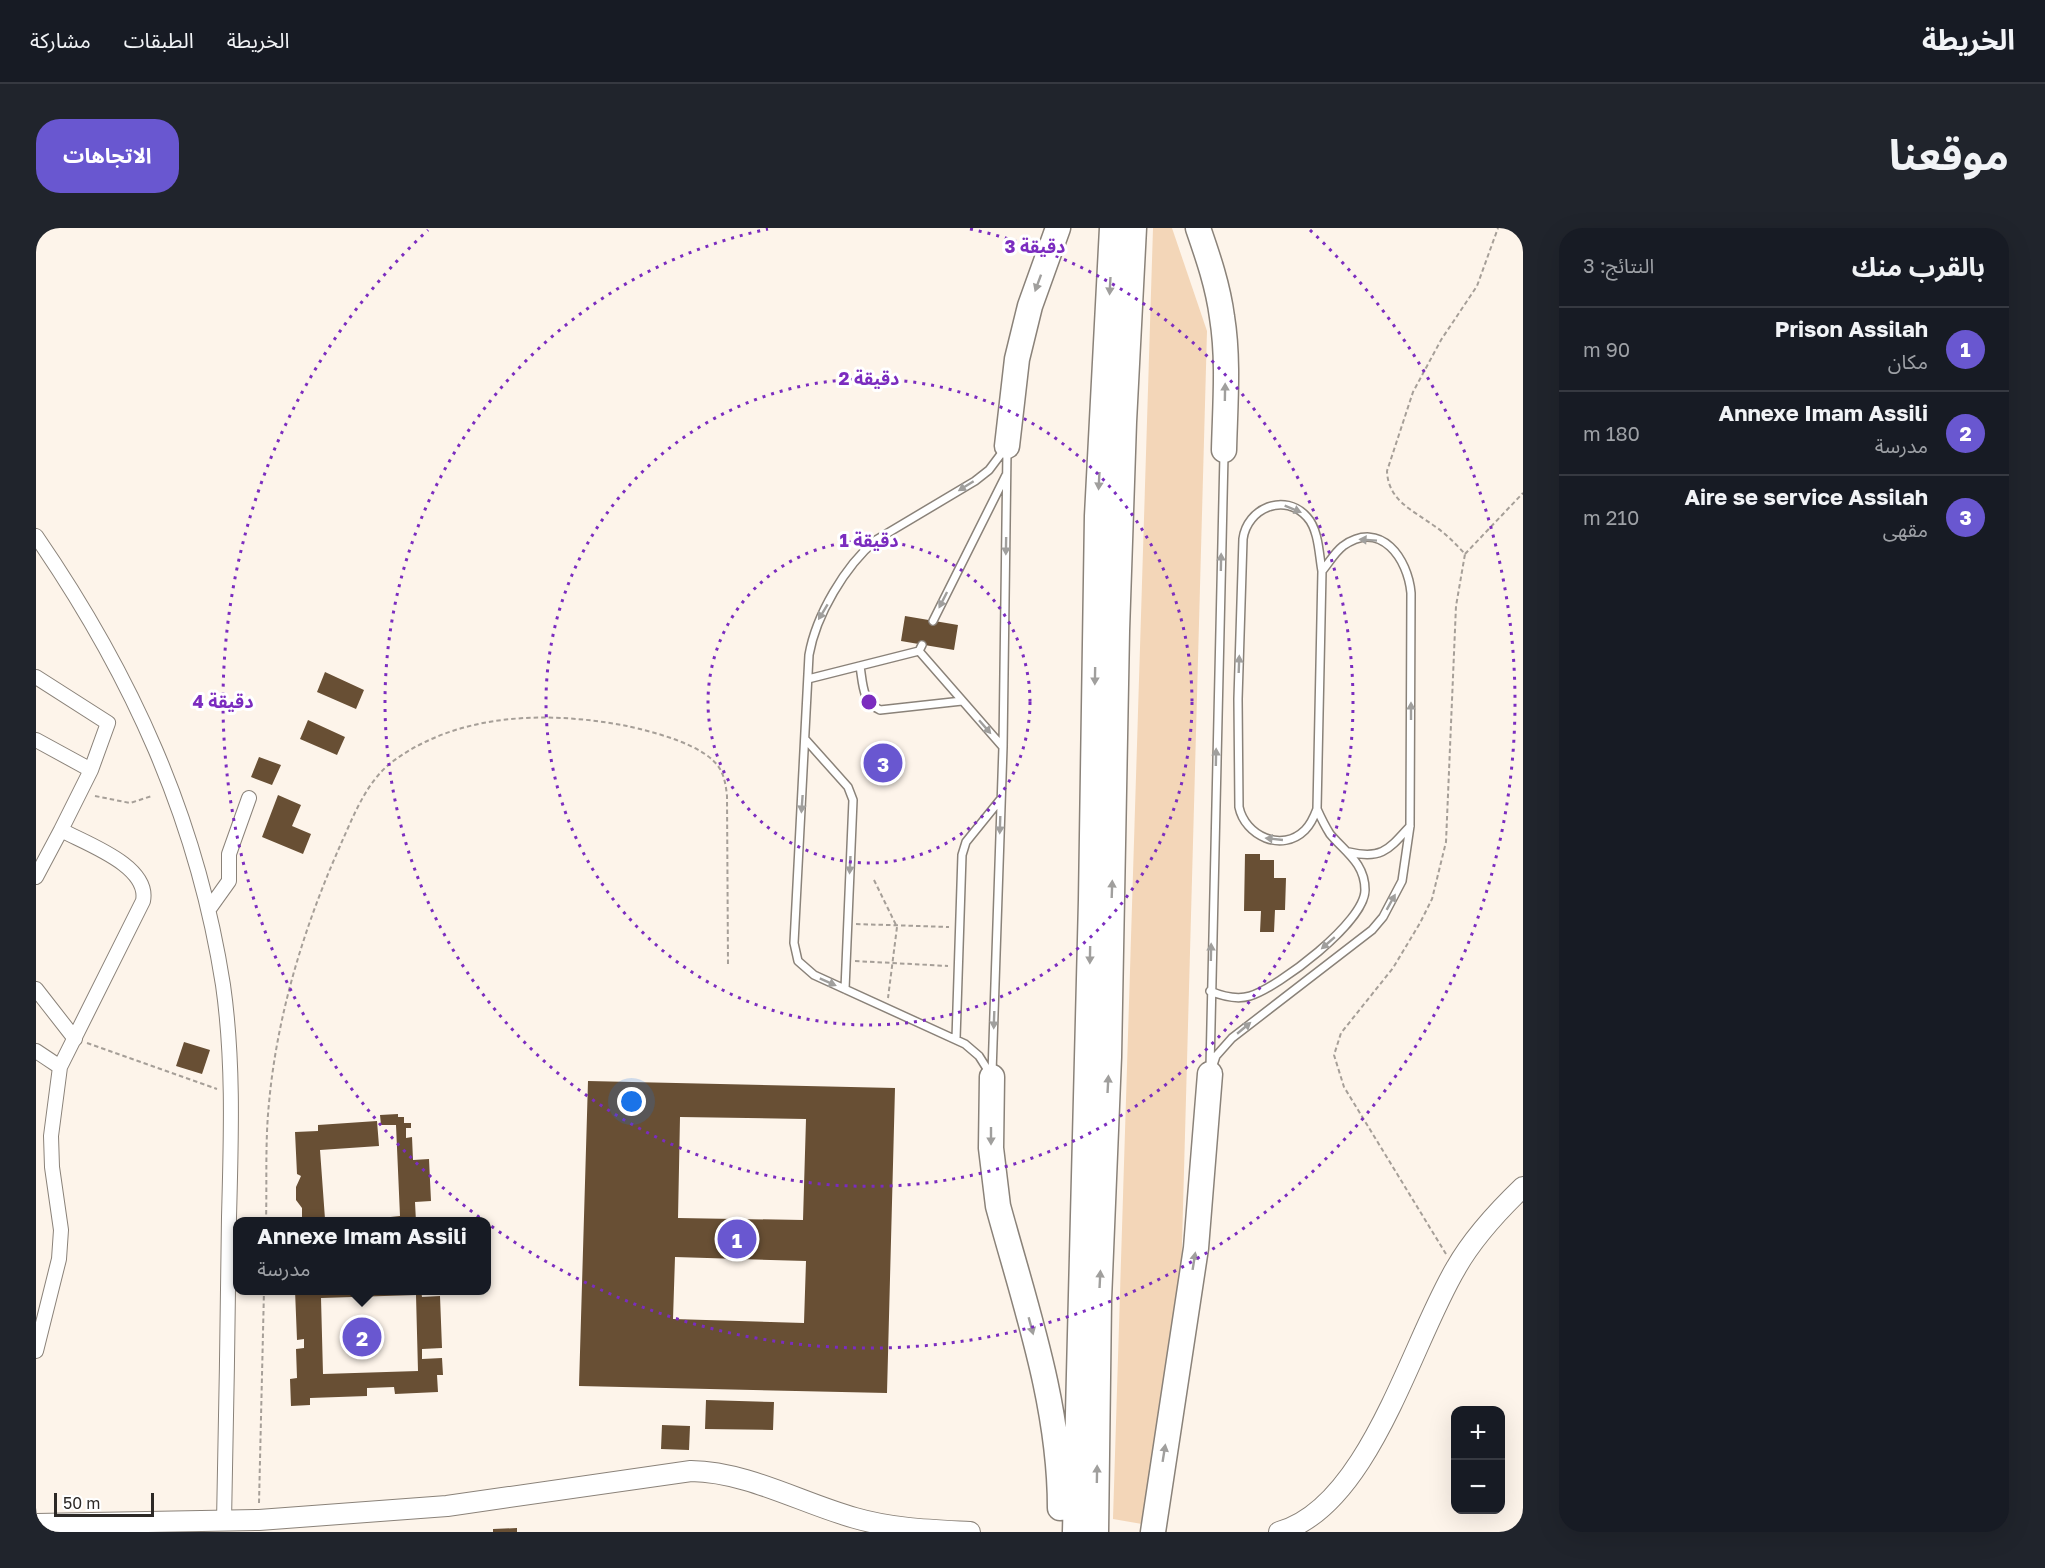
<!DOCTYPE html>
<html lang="ar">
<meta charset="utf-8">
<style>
body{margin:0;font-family:"Golos Text","Noto Sans Arabic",sans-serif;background:#20242c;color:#f1f3f6;direction:rtl}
.controls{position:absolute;right:18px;bottom:18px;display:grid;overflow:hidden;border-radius:12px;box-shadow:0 6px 24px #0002}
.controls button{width:54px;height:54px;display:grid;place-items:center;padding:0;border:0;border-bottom:2px solid #363941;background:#171b24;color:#f1f3f6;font:30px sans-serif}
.scale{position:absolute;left:18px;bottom:15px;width:100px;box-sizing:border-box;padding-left:6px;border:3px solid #2d2926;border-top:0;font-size:16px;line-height:21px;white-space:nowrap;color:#2d2926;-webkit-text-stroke:4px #fff;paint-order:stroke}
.you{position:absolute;left:596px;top:874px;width:21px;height:21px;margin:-15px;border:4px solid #fff;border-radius:50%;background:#1a73e8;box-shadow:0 0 0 9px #1a73e833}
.badge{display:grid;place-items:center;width:39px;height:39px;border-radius:50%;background:#6957d0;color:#fff;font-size:20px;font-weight:700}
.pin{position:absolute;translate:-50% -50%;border:3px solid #fff;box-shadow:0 2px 6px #0006}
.popup{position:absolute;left:197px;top:989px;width:258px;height:78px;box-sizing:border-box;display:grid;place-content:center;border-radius:12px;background:#171b24;filter:drop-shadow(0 2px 4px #0005);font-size:20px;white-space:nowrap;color:#9ea1a6}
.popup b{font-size:22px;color:#f1f3f6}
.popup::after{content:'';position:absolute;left:50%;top:100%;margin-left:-12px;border:12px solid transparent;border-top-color:#171b24}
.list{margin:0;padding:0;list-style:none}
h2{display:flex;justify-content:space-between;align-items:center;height:78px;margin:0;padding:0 24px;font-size:26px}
h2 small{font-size:20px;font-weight:400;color:#9ea1a6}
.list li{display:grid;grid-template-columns:39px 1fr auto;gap:18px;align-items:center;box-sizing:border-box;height:84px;padding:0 24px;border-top:2px solid #363941}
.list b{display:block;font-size:22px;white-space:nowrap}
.list p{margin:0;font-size:20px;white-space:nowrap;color:#9ea1a6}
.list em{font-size:20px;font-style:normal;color:#9ea1a6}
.map{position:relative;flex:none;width:1487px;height:1304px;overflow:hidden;direction:ltr;border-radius:24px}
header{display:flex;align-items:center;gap:36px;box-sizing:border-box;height:84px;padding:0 30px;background:#171b24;border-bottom:2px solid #363941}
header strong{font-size:28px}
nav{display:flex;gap:33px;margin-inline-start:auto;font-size:21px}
.intro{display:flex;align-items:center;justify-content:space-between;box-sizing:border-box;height:144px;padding:0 36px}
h1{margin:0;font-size:42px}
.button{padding:15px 27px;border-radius:24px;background:#6957d0;color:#fff;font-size:21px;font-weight:700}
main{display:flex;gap:36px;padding:0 36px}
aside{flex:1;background:#171b24;border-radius:24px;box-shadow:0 6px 24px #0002}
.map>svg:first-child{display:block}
.green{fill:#f3d6b8}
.building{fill:#684f34;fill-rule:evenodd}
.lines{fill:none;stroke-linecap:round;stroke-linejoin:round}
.lane-casing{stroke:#8a8279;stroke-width:10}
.street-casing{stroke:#8a8279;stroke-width:16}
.secondary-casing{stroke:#8a8279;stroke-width:22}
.highway-casing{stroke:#8a8279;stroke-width:27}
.path{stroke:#a69f98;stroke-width:2;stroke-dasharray:4.5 3;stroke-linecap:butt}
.lane{stroke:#fff;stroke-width:7}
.street{stroke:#fff;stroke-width:14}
.secondary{stroke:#fff;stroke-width:20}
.highway{stroke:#fff;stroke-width:24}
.oneway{fill:#a09f9d}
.ring{fill:none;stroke:#7b2cbf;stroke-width:3;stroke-dasharray:3 6}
.centre{fill:#7b2cbf;stroke:#fff;stroke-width:3}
.ring-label{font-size:18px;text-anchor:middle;font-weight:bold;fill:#7b2cbf;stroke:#fff;stroke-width:6;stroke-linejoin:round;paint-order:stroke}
</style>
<header>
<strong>الخريطة</strong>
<nav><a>الخريطة</a><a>الطبقات</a><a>مشاركة</a></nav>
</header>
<div class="intro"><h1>موقعنا</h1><a class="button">الاتجاهات</a></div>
<main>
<aside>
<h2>بالقرب منك<small>النتائج: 3</small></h2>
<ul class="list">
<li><span class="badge">1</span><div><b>Prison Assilah</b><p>مكان</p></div><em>90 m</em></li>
<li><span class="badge">2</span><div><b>Annexe Imam Assili</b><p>مدرسة</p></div><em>180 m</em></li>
<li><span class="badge">3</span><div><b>Aire se service Assilah</b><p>مقهى</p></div><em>210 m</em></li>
</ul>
</aside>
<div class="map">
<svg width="1487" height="1304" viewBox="0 0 1487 1304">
<rect width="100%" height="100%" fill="#fdf4ea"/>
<path class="green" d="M1117 0H1136L1171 103 1145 1053 1106 1296 1077 1291Z"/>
<path class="building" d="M869 388 922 397 918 422 865 413Z
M289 444 328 462 320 481 281 464Z
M272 492 309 509 301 527 264 511Z
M223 529 245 537 236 557 215 549Z
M242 567 265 577 256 598 275 606 267 626 226 609Z
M1209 626H1224V632H1238V650H1250L1249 682H1239L1238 704H1224L1225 683H1208Z
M148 814 174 822 166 846 140 838Z
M552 853 859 860 851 1165 543 1158ZM644 889 770 891 767 992 642 990ZM639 1029 770 1033 768 1095 637 1091Z
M362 886V889H368V895H375V900H370V910L376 909 377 932 393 931 395 973 379 974 380 994H307L364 988 360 897H345L344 887Z
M341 893 343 918 284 922 289 991 266 994V980L260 972V959L265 948 261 946 259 904 282 903V897Z
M259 1062H385L386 1069 404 1068 406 1120 386 1121V1131L406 1130 407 1147H401L402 1164 359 1166 358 1159 331 1160V1168L274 1170V1177L255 1178 254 1151 261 1150 260 1121 268 1120V1111L261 1112ZM380 1067 382 1143 287 1146 285 1070Z
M670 1172 738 1174 737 1202 669 1201Z
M626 1197 654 1198 653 1222 625 1221Z
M481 1300V1304H457V1301Z"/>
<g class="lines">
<g class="lane-casing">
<path id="lane" d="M897 393 970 247
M883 423 966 518
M824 438C827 456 826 474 844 482L926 473
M772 451 883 423 886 417
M770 512 812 559 817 572 809 761
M1313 624C1346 632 1353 621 1374 598
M1174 763C1186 768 1201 772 1214 768 1243 759 1329 694 1329 662 1329 635 1309 624 1294 606 1289 598 1285 590 1281 581
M920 811 926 627 930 614 964 572
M1174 840 1188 227
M1175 843 1180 828 1196 810 1336 702 1347 689 1366 653 1374 598 1375 365C1372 331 1345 291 1307 318 1298 325 1293 335 1286 343L1281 581C1278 589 1275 596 1269 602 1246 625 1209 608 1203 579L1202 471 1207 311C1211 280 1249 264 1271 289 1283 302 1283 327 1286 343
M956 845 967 519 971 223
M955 847 943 828 929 816 778 747 762 733 758 715 773 427C780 387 809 338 840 312L939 253 953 242 968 222"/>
</g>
<g class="street-casing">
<path id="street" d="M0 308C95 446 161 590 187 757 198 834 195 912 193 989 192 1091 190 1192 188 1294
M0 449 72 495 55 542
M0 512 55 542 25 602C51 616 114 638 107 673L24 839 15 908 16 939 25 1002 23 1031 0 1123
M0 649 25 602
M173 681 193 653V626L213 570
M0 761 39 811
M0 823 24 839"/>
</g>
<g class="secondary-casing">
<path id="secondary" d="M0 1296 223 1292 411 1278 655 1243C712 1244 765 1275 819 1290 857 1301 896 1302 934 1304
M1243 1304C1333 1279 1375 1115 1420 1040 1437 1010 1462 983 1487 959"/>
</g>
<g class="highway-casing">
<path id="highway" d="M1162 0C1172 29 1182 58 1186 89 1193 132 1189 179 1188 222
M971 218 981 131 994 78 1022 0
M956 849 955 920 962 978C989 1077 1024 1176 1024 1280
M1039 1304 1055 672 1061 288 1076 0
M1060 1304 1063 1072 1073 829 1081 403 1088 194 1098 0
M1117 1304 1160 1020 1174 846"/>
</g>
<path class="path" d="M1429 326 1487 265
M59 568 94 575 116 568
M838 652 861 699 852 770
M820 696 913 699
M819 733 912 738
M51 815 181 861
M230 994C231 954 229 914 233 875 241 787 268 699 304 618 317 589 330 554 356 534 423 484 513 483 591 498 618 504 670 517 684 541 689 550 690 559 691 568L692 738
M1410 1026 1308 859 1298 827 1305 805 1357 740 1384 695 1396 671 1410 614 1420 378 1429 326C1419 315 1409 305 1397 297 1376 282 1352 272 1351 243L1377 164 1405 112 1441 58 1462 0
M223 1275 228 1062"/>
<use href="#lane" class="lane"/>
<use href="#street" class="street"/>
<use href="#secondary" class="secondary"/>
<use href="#highway" class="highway"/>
</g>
<defs><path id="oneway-solid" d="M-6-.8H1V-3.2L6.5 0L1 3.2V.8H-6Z" transform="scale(1.5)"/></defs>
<g class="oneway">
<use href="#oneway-solid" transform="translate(1002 55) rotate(110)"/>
<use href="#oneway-solid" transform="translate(1074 58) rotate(93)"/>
<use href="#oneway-solid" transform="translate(1189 164) rotate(-89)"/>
<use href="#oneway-solid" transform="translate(1063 253) rotate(93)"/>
<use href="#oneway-solid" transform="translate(930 258) rotate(148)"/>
<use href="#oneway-solid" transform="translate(1257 281) rotate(22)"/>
<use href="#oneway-solid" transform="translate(1332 312) rotate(-176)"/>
<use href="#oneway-solid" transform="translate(970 318) rotate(91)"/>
<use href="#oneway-solid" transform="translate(1185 334) rotate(-89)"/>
<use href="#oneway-solid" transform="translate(907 372) rotate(117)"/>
<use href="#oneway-solid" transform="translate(787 384) rotate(121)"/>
<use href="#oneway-solid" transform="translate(1203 436) rotate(-88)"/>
<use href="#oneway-solid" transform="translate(1059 448) rotate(91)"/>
<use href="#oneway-solid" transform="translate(1375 483) rotate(-90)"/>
<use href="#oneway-solid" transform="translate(949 499) rotate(49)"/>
<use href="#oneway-solid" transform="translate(1180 529) rotate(-89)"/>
<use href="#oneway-solid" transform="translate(766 576) rotate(94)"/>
<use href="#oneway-solid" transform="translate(964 597) rotate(92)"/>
<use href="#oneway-solid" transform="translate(1238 611) rotate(-174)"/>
<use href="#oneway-solid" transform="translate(814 637) rotate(93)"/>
<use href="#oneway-solid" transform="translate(1076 661) rotate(-88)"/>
<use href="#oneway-solid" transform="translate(1355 674) rotate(-61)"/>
<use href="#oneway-solid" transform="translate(1292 715) rotate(139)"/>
<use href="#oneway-solid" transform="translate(1175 724) rotate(-89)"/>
<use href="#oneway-solid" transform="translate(1054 727) rotate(91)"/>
<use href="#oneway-solid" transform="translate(792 754) rotate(24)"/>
<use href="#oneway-solid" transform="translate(958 792) rotate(92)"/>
<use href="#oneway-solid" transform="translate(1208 800) rotate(-40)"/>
<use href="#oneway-solid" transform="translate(1072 856) rotate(-87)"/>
<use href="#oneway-solid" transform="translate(955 908) rotate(90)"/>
<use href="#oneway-solid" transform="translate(1158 1033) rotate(-81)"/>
<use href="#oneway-solid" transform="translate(1064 1051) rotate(-87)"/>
<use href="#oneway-solid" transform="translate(995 1098) rotate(75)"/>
<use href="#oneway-solid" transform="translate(1128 1225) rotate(-81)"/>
<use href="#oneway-solid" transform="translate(1061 1246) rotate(-89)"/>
</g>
<g class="ring">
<circle cx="833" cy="474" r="161"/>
<circle cx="833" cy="474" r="323"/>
<path d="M934 1A484 484 0 1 1 732 1"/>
<path d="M1274 2A646 646 0 1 1 392 2"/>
</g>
<circle cx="833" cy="474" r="9" class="centre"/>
<g class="ring-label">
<text x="999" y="25">3 دقيقة</text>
<text x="833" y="157">2 دقيقة</text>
<text x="833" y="319">1 دقيقة</text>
<text x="187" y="480">4 دقيقة</text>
</g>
</svg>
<div class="controls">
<button>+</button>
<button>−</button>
</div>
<div class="scale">50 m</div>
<div class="you"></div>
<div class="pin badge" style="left:701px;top:1011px">1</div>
<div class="pin badge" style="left:326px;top:1109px">2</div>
<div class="popup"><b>Annexe Imam Assili</b>مدرسة</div>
<div class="pin badge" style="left:847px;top:535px">3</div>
</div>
</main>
